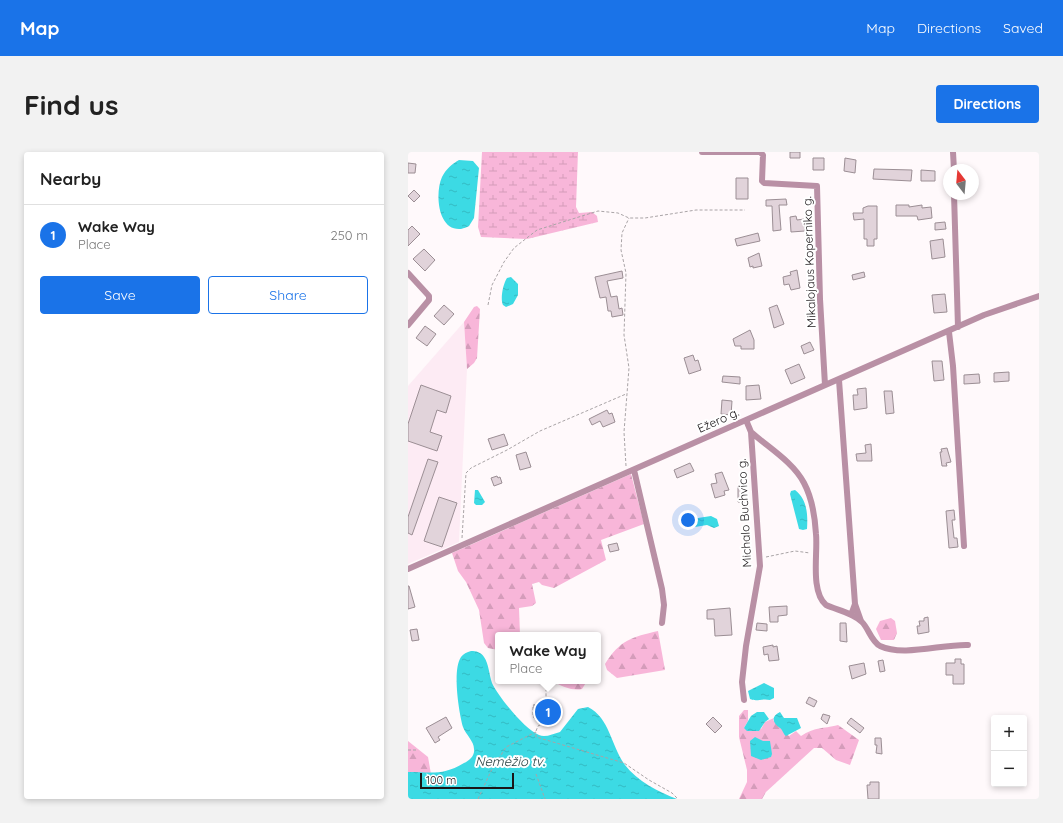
<!DOCTYPE html>
<meta charset="utf-8">
<style>
body{margin:0;font-family:Quicksand,sans-serif;background:#f2f2f2;color:#222}
.controls{position:absolute;right:12px;bottom:12px;display:grid;overflow:hidden;border-radius:4px;box-shadow:0 2px 6px #0003}
.controls button{width:36px;height:36px;display:grid;place-items:center;padding:0;border:0;border-bottom:1px solid #e0e0e0;background:#fff;color:#222;font:20px sans-serif}
.compass{position:absolute;left:535px;top:12px;width:36px;height:36px;border-radius:50%;background:#fff;box-shadow:0 2px 6px #0003;rotate:344deg}
.scale{position:absolute;left:12px;bottom:10px;width:94px;box-sizing:border-box;padding-left:4px;border:2px solid #1a1618;border-top:0;font-size:11px;line-height:14px;white-space:nowrap;color:#1a1618;-webkit-text-stroke:3px #fff;paint-order:stroke}
.you{position:absolute;left:280px;top:368px;width:14px;height:14px;margin:-10px;border:3px solid #fff;border-radius:50%;background:#1a73e8;box-shadow:0 0 0 6px #1a73e833}
.badge{display:grid;place-items:center;width:26px;height:26px;border-radius:50%;background:#1a73e8;color:#fff;font-size:13px;font-weight:700}
.pin{position:absolute;translate:-50% -50%;border:2px solid #fff;box-shadow:0 1px 4px #0006}
.popup{position:absolute;left:87px;top:480px;width:106px;height:52px;box-sizing:border-box;display:grid;place-content:center;border-radius:4px;background:#fff;filter:drop-shadow(0 1px 3px #0005);font-size:13px;white-space:nowrap;color:#767676}
.popup b{font-size:15px;color:#222}
.popup::after{content:'';position:absolute;left:50%;top:100%;margin-left:-8px;border:8px solid transparent;border-top-color:#fff}
.list{margin:0;padding:0;list-style:none}
h2{display:flex;justify-content:space-between;align-items:center;height:52px;margin:0;padding:0 16px;font-size:17px}
h2 small{font-size:13px;font-weight:400;color:#767676}
.list li{display:grid;grid-template-columns:26px 1fr auto;gap:12px;align-items:center;box-sizing:border-box;height:60px;padding:0 16px;border-top:1px solid #e0e0e0}
.list b{display:block;font-size:15px;white-space:nowrap}
.list p{margin:0;font-size:13px;white-space:nowrap;color:#767676}
.list em{font-size:13px;font-style:normal;color:#767676}
.actions{display:flex;gap:8px;padding:12px 16px}
.actions a{flex:1;padding:9px 0;border:1px solid #1a73e8;border-radius:4px;text-align:center;font-size:14px;color:#1a73e8}
.actions .main{background:#1a73e8;color:#fff}
.map{position:relative;flex:none;width:631px;height:647px;overflow:hidden;border-radius:4px}
header{display:flex;align-items:center;gap:24px;box-sizing:border-box;height:56px;padding:0 20px;background:#1a73e8;color:#fff}
header strong{font-size:19px}
nav{display:flex;gap:22px;margin-inline-start:auto;font-size:14px}
.intro{display:flex;align-items:center;justify-content:space-between;box-sizing:border-box;height:96px;padding:0 24px}
h1{margin:0;font-size:28px}
.button{padding:10px 18px;border-radius:4px;background:#1a73e8;color:#fff;font-size:14px;font-weight:700}
main{display:flex;gap:24px;padding:0 24px}
aside{flex:1;background:#fff;border-radius:4px;box-shadow:0 2px 6px #0003}
.map>svg:first-child{display:block}
.built{fill:#fdebf4}
.forest{fill:url(#forest-firs)}
.wetland{fill:url(#wetland-marsh)}
.water{fill:url(#water-ripples)}
.building{fill:#e1d3da;stroke:#9b8e94}
.lines{fill:none;stroke-linecap:round;stroke-linejoin:round}
.path{stroke:#a9a4a6;stroke-width:1;stroke-dasharray:3 2;stroke-linecap:butt}
.minor{stroke:#b990a5;stroke-width:6}
.labels{text-anchor:middle;dominant-baseline:central;stroke-width:4;stroke-linejoin:round;paint-order:stroke}
.street-label{font-size:12px;fill:#1a1618;stroke:#fff}
.water-label{font-size:13px;font-style:italic;fill:#274042;stroke:#fff}
</style>
<header>
<strong>Map</strong>
<nav><a>Map</a><a>Directions</a><a>Saved</a></nav>
</header>
<div class="intro"><h1>Find us</h1><a class="button">Directions</a></div>
<main>
<aside>
<h2>Nearby<small></small></h2>
<ul class="list">
<li><span class="badge">1</span><div><b>Wake Way</b><p>Place</p></div><em>250 m</em></li>
</ul>
<div class="actions"><a class="main">Save</a><a>Share</a></div>
</aside>
<div class="map">
<svg width="631" height="647" viewBox="0 0 631 647">
<defs>
<pattern id="forest-firs" width="22" height="20" patternUnits="userSpaceOnUse"><rect width="22" height="20" fill="#f8b6d9"/><path d="M5 1l3.5 6h-7zM16 11l3.5 6h-7z" fill="#d49cba"/></pattern>
<pattern id="wetland-marsh" width="20" height="14" patternUnits="userSpaceOnUse"><rect width="20" height="14" fill="#f8b6d9"/><path d="M1 5h8M5 5V1M11 12h8M15 12V8" fill="none" stroke="#d49cba"/></pattern>
<pattern id="water-ripples" width="26" height="14" patternUnits="userSpaceOnUse"><rect width="26" height="14" fill="#3cdae4"/><path d="M2 4q2-2 4 0t4 0M15 11q2-2 4 0t4 0" fill="none" stroke="#34bac3"/></pattern>
</defs>
<rect width="100%" height="100%" fill="#fff9fb"/>
<path class="built" d="M56 170 59 217 51 390 0 412V234Z"/>
<path class="forest" d="M69 154 72 157 69 206 66 211 59 217 56 170 66 155Z
M223 322 236 372 193 388 198 408 146 436 134 433 131 430 124 432 128 451 124 454 111 456 112 483H90V498L80 496 76 491 71 458 58 430 50 419 44 401Z
M483 466 487 469 489 481 486 488H473L468 477 472 469Z
M250 479 257 518 209 526 199 518 197 512C212 488 224 485 250 479Z
M147 529H179L174 537C167 539 151 535 147 529Z
M336 558H340V569L336 576 353 577 357 570 366 566 365 568 381 584 388 579 393 584C407 575 414 577 430 573L451 588 442 613 428 608 414 596H406L358 640 354 647H331L339 630V618L331 585V564Z
M0 589 20 605 23 622 0 620Z"/>
<path class="wetland" d="M74 0H170L168 55 171 61 184 60 189 64 190 70 119 87 73 85 70 75Z"/>
<path class="water" d="M51 8 65 9 71 16 66 66 61 74C59 75 54 77 52 77 29 78 27 40 34 25 38 17 44 12 51 8Z
M103 125 110 132V143L105 152 98 155 95 153C92 147 95 132 99 126Z
M67 338H70L77 350 74 353H68L66 351Z
M387 338C399 347 400 362 399 377L395 378 391 377 390 373 382 342 383 339Z
M303 364 309 367 311 374 306 376 299 373 287 375 284 374V370L290 366Z
M63 499C68 499 73 500 76 505 81 512 81 523 84 531 90 544 117 578 131 583 137 586 145 582 152 580L170 557 180 555C202 566 203 594 217 613 229 629 251 640 269 647H0V620C24 620 34 624 56 611 61 609 67 604 66 597 66 589 58 583 55 575 51 561 44 518 53 505 55 502 59 500 63 499Z
M356 531 366 536V546L362 548C354 546 349 550 342 547L340 539Z
M349 560H356L361 567 357 570 351 579H339L336 576 343 564Z
M372 560 376 566H389L393 576 378 584C375 582 375 578 372 576 365 571 362 565 372 560Z
M347 585 355 589H362L364 602 363 605 353 608 343 604 342 589Z"/>
<path class="building" d="M382 0H392V6H382Z
M405 6H416V18H405Z
M437 6 448 8 447 21 436 19Z
M0 11 8 12 7 21H0Z
M466 17 504 18 503 29 465 27Z
M513 18 527 19V29H513Z
M328 26H340V47H328Z
M6 38 12 44 6 50 0 44Z
M378 47 379 53H371L373 78 365 79 364 54H358V48Z
M488 53H501V55L514 53V56L523 55 524 66 510 68 509 64H488Z
M460 54H469V87H466V94H459V87H456V67L446 68 445 61H455V56Z
M388 64 389 68 396 67 397 79 383 80 382 65Z
M537 70 538 77 527 78V71Z
M4 74 12 82 0 94V78Z
M350 81 352 89 329 94 327 87Z
M535 87 537 105 524 107 522 89Z
M16 97 27 108 17 119 5 107Z
M351 101 354 114 345 116V114L342 115 340 106Z
M389 118 392 136 383 138 381 132 376 133 375 125 383 123 382 120Z
M214 119 215 126 199 129 203 145 209 144 211 157 214 156 215 163 204 165 203 159H200L198 145 192 146 187 125Z
M456 120 457 125 445 128 444 123Z
M537 142 539 160 526 161 524 143Z
M36 153 46 162 36 173 26 164Z
M369 153 376 172 366 176 361 156Z
M17 174 28 182 19 194 8 186Z
M342 178 346 188V197H333V194H327L325 187Z
M402 190 406 198 396 202 393 194Z
M285 203 287 209 290 208 293 218 281 222 276 206Z
M524 209H534L536 228 526 229Z
M391 212 397 226 383 232 377 218Z
M601 220V229L586 230V221Z
M571 222 572 231 556 232V223Z
M315 224 332 225V232L314 230Z
M13 233 43 244 38 261 29 258 22 280 34 284 29 299 0 289V272Z
M351 233 353 247 338 248V234Z
M458 236 459 256 446 258 445 243H450L449 237Z
M476 239H484L486 261 478 262Z
M314 248 324 249 323 263 313 262Z
M199 258 201 262 204 261 207 270 195 275 192 269 184 273 181 267Z
M96 282 100 293 84 298 80 287Z
M463 292 464 309H449L448 302 458 301 457 293Z
M539 296 543 310 538 311 539 314H534L532 300H534L533 297Z
M118 300 123 315 112 318 108 303Z
M20 307 30 310 4 383 0 381V365Z
M282 311 286 319 269 326 266 318Z
M314 320 321 338 316 339 317 343 307 346 303 332 309 331 307 322Z
M89 324 90 326 92 325 94 331 86 334 83 326Z
M337 333V350H330V334Z
M31 345 49 351 34 395 16 389Z
M546 358 547 368H544L546 386H549L550 395 541 396 538 359Z
M209 391 211 398 202 400 200 393Z
M0 434H1L7 455 0 457Z
M379 454V463L370 464V470H362L361 455Z
M322 456 324 483 307 484 306 467H299V458Z
M520 465 521 480 510 482 509 474H512L511 469H516V466Z
M349 471 359 472V479L348 478Z
M432 471H438L439 490 432 489Z
M9 477 11 488 4 489 2 478Z
M365 493V495L369 494 371 508 361 509 360 502 356 503 355 495Z
M547 507H553V512H556V532H545V523H538V511H547Z
M475 508 477 519 472 520 470 509Z
M456 511 458 522 444 527 441 514Z
M401 545 409 549 406 555 398 551Z
M126 553 147 554V565L126 566Z
M415 562 422 564 419 572 413 567Z
M38 565 44 576 30 585 32 588 27 591 18 576Z
M305 565 314 574 307 581 298 572Z
M443 566 456 576 452 581 439 571Z
M467 586H473L474 602 468 601 469 593H467Z
M462 630H471V647H460L459 633H462Z"/>
<g class="lines">
<path class="path" d="M80 153 84 133 96 110 106 96 129 78 190 59 210 61 221 66H237L288 58H337
M218 314 216 280 221 216 216 183 218 121 213 98 214 81 221 66
M54 386 58 321 63 316 99 298 132 279 218 242
M358 405 387 399 402 401
M125 563V553L137 552
M128 579 130 574 138 570V538
M0 598H8
M128 622 137 647
M70 647 83 619 98 595 128 580V585L216 611 241 628 264 641 270 647"/>
<path class="minor" d="M294 0H352L355 3 354 29 356 31 409 34 412 147 417 233
M545 0 546 18
M546 42 550 175
M0 121 21 144V148L0 173
M541 180 545 214 556 394
M431 228 447 452
M343 280C361 296 385 310 396 331 404 346 407 365 408 382 410 401 402 439 418 453 429 458 446 461 454 470 461 477 463 489 472 494 495 505 534 492 560 493
M226 318 254 437 256 453 254 471
M0 417 576 163 631 144
M443 463 447 452 453 469
M336 548 334 530 338 494 352 414 343 280 338 268"/>
</g>
<g class="labels">
<g class="street-label">
<text transform="translate(401 110) rotate(-92)">Mikalojaus Koperniko g.</text>
<text transform="translate(310 268) rotate(-24)">Ežero g.</text>
<text transform="translate(336 361) rotate(-93)">Michalo Buchvico g.</text>
</g>
<g class="water-label">
<text x="102" y="609">Nemėžio tv.</text>
</g>
</g>
</svg>
<div class="controls">
<button>+</button>
<button>−</button>
</div>
<svg class="compass" viewBox="-18 -18 36 36"><path d="M0-13l5 13h-10z" fill="#e53935"/><path d="M0 13l5-13h-10z" fill="#767676"/></svg>
<div class="scale">100 m</div>
<div class="you"></div>
<div class="pin badge" style="left:140px;top:560px">1</div>
<div class="popup"><b>Wake Way</b>Place</div>
</div>
</main>
